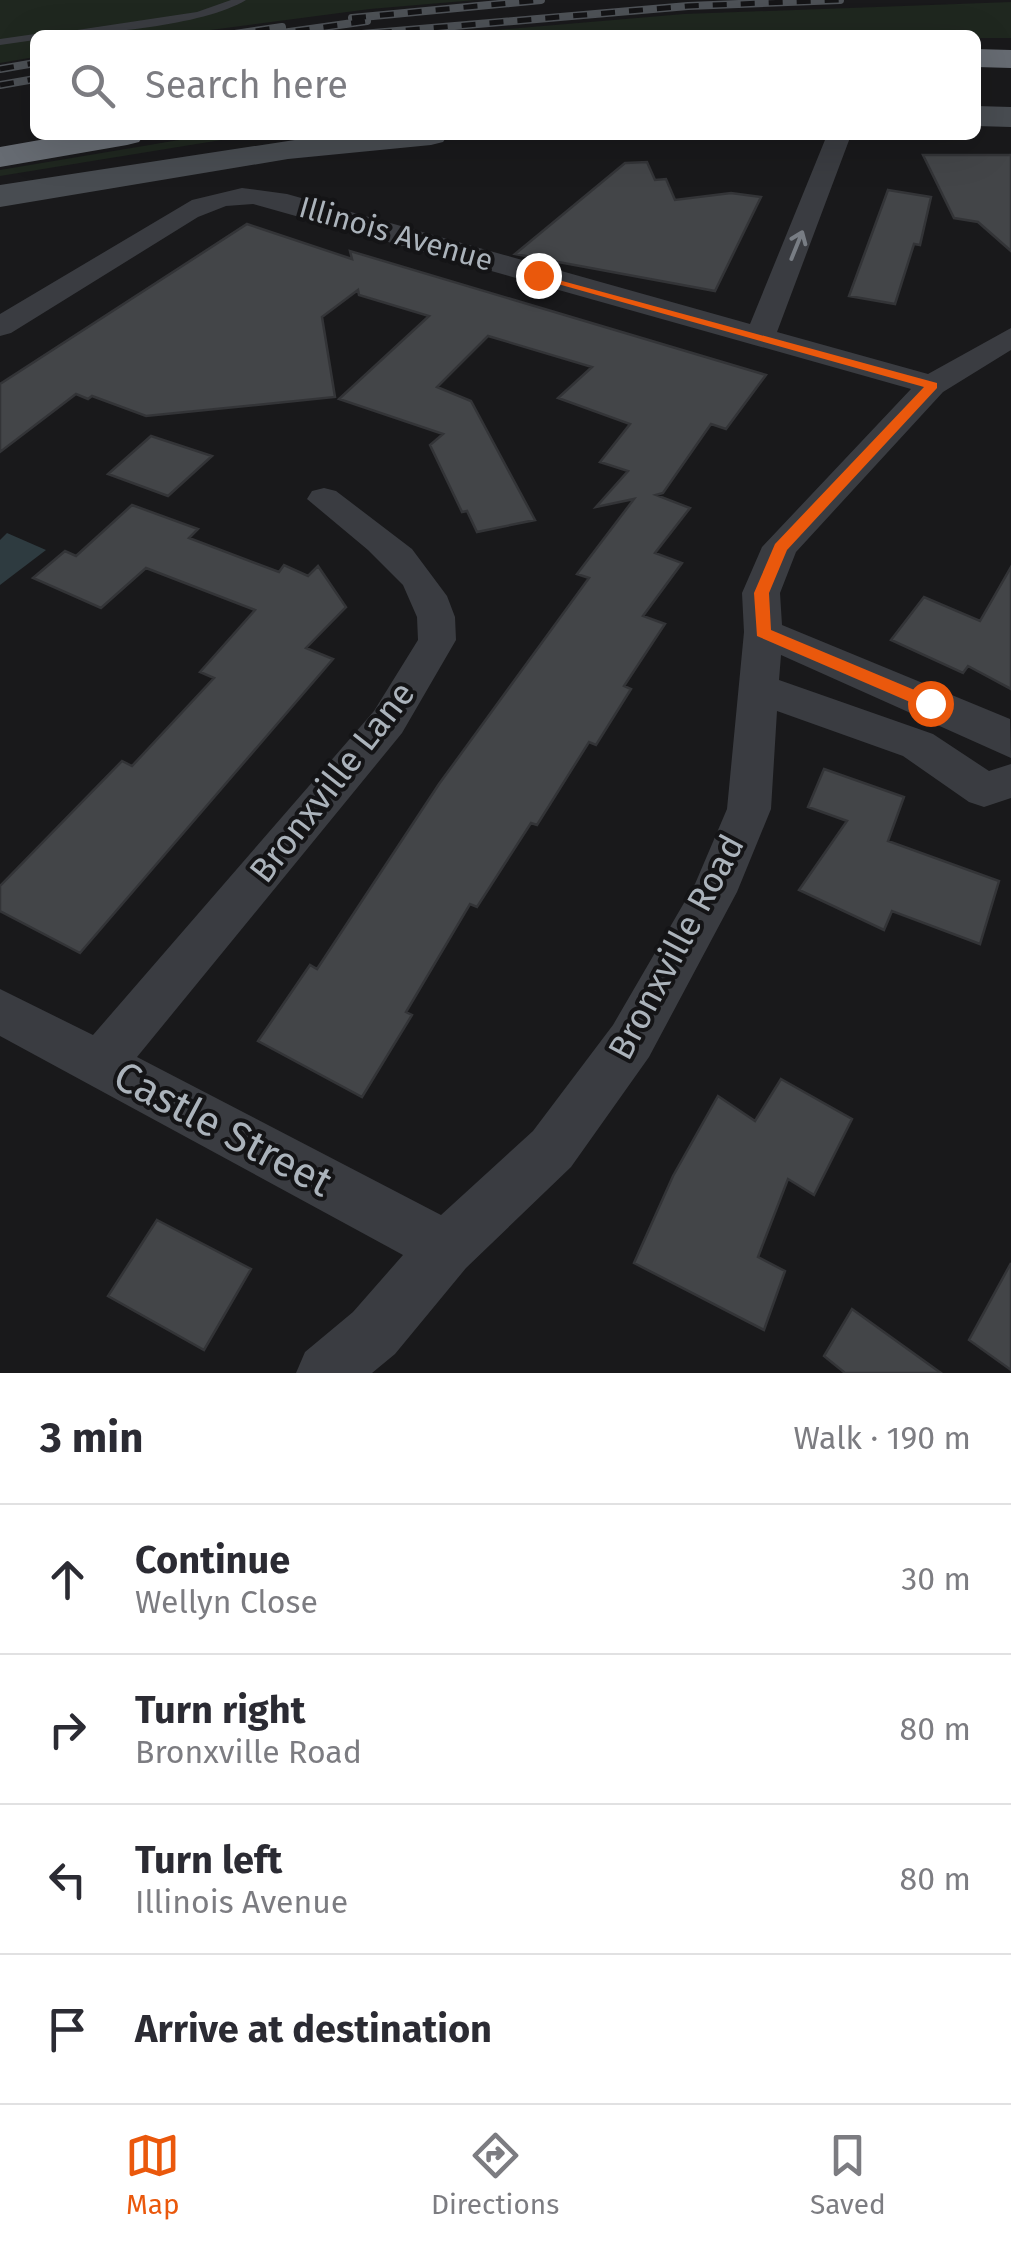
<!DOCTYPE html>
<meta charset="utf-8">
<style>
body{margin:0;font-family:"Fira Sans",sans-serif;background:#f2f2f3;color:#2b2b33}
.stop{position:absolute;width:30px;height:30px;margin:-22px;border:8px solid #ea580c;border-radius:50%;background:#fff}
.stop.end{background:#ea580c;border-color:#fff;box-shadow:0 2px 10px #0008}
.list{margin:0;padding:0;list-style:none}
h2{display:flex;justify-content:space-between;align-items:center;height:130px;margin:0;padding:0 40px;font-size:42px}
h2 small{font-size:32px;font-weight:400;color:#7c7c81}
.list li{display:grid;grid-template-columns:65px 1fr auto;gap:30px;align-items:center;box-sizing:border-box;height:150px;padding:0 40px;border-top:2px solid #e1e1e2}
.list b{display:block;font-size:38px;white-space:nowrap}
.list p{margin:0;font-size:32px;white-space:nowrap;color:#7c7c81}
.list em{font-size:32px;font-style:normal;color:#7c7c81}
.icon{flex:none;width:55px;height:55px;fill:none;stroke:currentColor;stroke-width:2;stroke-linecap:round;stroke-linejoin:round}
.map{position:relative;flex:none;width:1011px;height:1373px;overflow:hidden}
.search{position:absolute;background:#fff;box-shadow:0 10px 40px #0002;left:30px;right:30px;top:30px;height:110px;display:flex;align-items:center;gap:25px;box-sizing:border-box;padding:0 35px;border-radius:15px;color:#7c7c81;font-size:38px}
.sheet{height:730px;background:#fff}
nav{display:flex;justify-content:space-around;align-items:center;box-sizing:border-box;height:140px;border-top:2px solid #e1e1e2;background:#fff;font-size:28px;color:#7c7c81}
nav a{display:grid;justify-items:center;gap:5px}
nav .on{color:#ea580c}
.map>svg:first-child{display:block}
.green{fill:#1f271f}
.water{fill:#2e3b40}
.building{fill:#434548;stroke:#333437;stroke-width:2.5}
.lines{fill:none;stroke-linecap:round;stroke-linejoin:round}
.lane{fill:#3a3c41;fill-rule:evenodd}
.street{fill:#3a3c41;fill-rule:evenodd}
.secondary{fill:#484c51;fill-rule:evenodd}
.highway{fill:#666b72;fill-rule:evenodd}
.rail-casing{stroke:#4d5156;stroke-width:8}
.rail{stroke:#141416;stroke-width:5;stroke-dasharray:14;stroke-linecap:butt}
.oneway{stroke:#787d84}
.route{fill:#ea580c}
.labels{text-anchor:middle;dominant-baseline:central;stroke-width:8;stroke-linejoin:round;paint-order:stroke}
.far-street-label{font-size:30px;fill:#abb3bb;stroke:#141416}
.street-label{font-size:35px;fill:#abb3bb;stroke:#141416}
.near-street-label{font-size:42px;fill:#abb3bb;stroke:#141416}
</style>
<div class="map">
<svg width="1011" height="1373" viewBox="0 0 1011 1373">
<rect width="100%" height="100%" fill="#19191b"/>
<path class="green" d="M0 0H476L370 9 173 35H35V57L0 63Z
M1011 2V38H976V35H436L684 14Z
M209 135H252L0 176V170Z"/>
<path class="water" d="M7 533 46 550 0 585V540Z"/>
<path class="building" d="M923 155H1011V251L978 222 954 218Z
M647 162 655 180 666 179 675 200 731 193 761 197 715 291 515 254 625 163Z
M888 190 931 197 920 245 914 244 895 304 849 296Z
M247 224 352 259 350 251 766 375 726 429 711 424 663 493 656 495 690 508 655 553 682 563 643 616 665 624 624 686 631 689 596 745 589 742 537 825 531 823 477 907 470 904 406 1012 412 1015 362 1097 258 1041 310 965 317 969 439 784 589 578 577 574 634 499 596 507 628 471 600 462 630 424 558 398 592 367 488 336 437 387 471 401 535 520 477 532 467 511 462 512 430 445 443 434 339 399 429 316 359 295 358 290 322 317 335 397 146 416 92 396 88 399 76 394 0 452V384Z
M151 436 212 456 168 496 108 474Z
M132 505 198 529 189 538 279 572 284 565 308 576 318 566 346 607 306 648 333 659 80 953 0 911V886L122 761 132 766 214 678 200 672 255 610 146 568 101 608 33 578 65 551 76 556Z
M1011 567V689L968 666 963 673 891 640 924 597 980 621Z
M824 769 904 797 888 841 999 881 980 944 892 911 884 930 799 890 847 821 808 807Z
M781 1079 852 1119 814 1195 788 1179 758 1257 785 1271 764 1330 634 1263 673 1176 718 1096 755 1121Z
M157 1220 251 1269 204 1350 108 1296Z
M1011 1263V1370L969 1340Z
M852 1309 941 1373H845L824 1356Z"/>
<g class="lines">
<path class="lane" d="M231 0H246C203 26 96 35 44 35L197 12Z
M35 34 39 35H35V40L0 45V39Z"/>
<path class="street" d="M827 135H851L777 332 928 374 1011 328V350L943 392 796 552 780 593 782 625 1010 719 1011 758 781 655 779 680 933 734 989 771 1011 764V798L984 807 969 802 903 756 777 711 771 809 737 892 649 1057 571 1167 466 1268 395 1354 372 1373H296L305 1352 353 1312 403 1255 0 1036V989L93 1035 374 711 418 640 417 617 403 585 368 550 307 499 312 491 324 488 336 491 412 549 447 596 455 617 456 640 402 733 137 1057 441 1215 533 1131 613 1025 695 884 727 809 744 632 742 593 762 547 911 389 253 204 226 206 198 217 11 333 0 336V314L192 200 242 188 287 194 750 324Z"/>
<path class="secondary" d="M976 106 1011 107V127L976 126Z
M327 135H448L443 142 431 145 288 159 0 207V185Z"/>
<path class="highway" d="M976 49 1011 50V68L976 67Z
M68 135H144L139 142 127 145 0 167V147Z"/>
<g class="rail-casing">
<path id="rail" d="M352 18 541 0
M228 35 282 27
M268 35 367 21
M350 35 688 6 840 0
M0 69 35 63
M0 85 35 79"/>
</g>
<use href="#rail" class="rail"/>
</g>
<defs><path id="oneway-shaft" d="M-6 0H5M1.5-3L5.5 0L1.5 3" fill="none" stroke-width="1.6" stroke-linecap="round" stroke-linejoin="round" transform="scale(2.5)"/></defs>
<use class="oneway" href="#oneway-shaft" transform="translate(797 245) rotate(-68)"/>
<path class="route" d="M533 273 937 383V388L787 550 769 593 771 630 936 699V708H924L757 636 754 593 775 544 924 387 533 277Z"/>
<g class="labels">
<g class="far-street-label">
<text transform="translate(396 234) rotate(16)">Illinois Avenue</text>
</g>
<g class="street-label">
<text transform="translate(332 782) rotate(-52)">Bronxville Lane</text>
<text transform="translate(676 947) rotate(-62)">Bronxville Road</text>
</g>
<g class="near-street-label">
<text transform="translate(223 1129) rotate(28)">Castle Street</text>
</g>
</g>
</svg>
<div class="stop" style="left:930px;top:703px"></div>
<div class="stop end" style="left:538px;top:275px"></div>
<div class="search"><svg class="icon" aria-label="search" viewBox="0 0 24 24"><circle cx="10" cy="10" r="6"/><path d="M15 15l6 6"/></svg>Search here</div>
</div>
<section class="sheet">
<h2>3 min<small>Walk · 190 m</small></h2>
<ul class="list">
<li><svg class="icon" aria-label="ahead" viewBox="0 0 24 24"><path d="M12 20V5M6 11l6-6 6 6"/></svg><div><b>Continue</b><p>Wellyn Close</p></div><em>30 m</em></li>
<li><svg class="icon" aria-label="right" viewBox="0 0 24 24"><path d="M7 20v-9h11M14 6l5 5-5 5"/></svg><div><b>Turn right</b><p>Bronxville Road</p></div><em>80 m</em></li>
<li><svg class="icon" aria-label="left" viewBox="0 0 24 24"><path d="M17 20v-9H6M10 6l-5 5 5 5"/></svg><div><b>Turn left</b><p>Illinois Avenue</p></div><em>80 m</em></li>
<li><svg class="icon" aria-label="arrive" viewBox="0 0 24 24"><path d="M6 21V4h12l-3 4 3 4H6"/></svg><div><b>Arrive at destination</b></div></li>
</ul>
</section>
<nav>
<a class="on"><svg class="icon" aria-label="map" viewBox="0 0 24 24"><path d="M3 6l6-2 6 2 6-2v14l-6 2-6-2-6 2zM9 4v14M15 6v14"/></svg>Map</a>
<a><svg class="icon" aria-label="directions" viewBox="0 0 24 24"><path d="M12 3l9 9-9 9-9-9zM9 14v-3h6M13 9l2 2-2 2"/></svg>Directions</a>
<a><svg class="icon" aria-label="saved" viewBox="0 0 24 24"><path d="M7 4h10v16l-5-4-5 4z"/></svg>Saved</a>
</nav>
